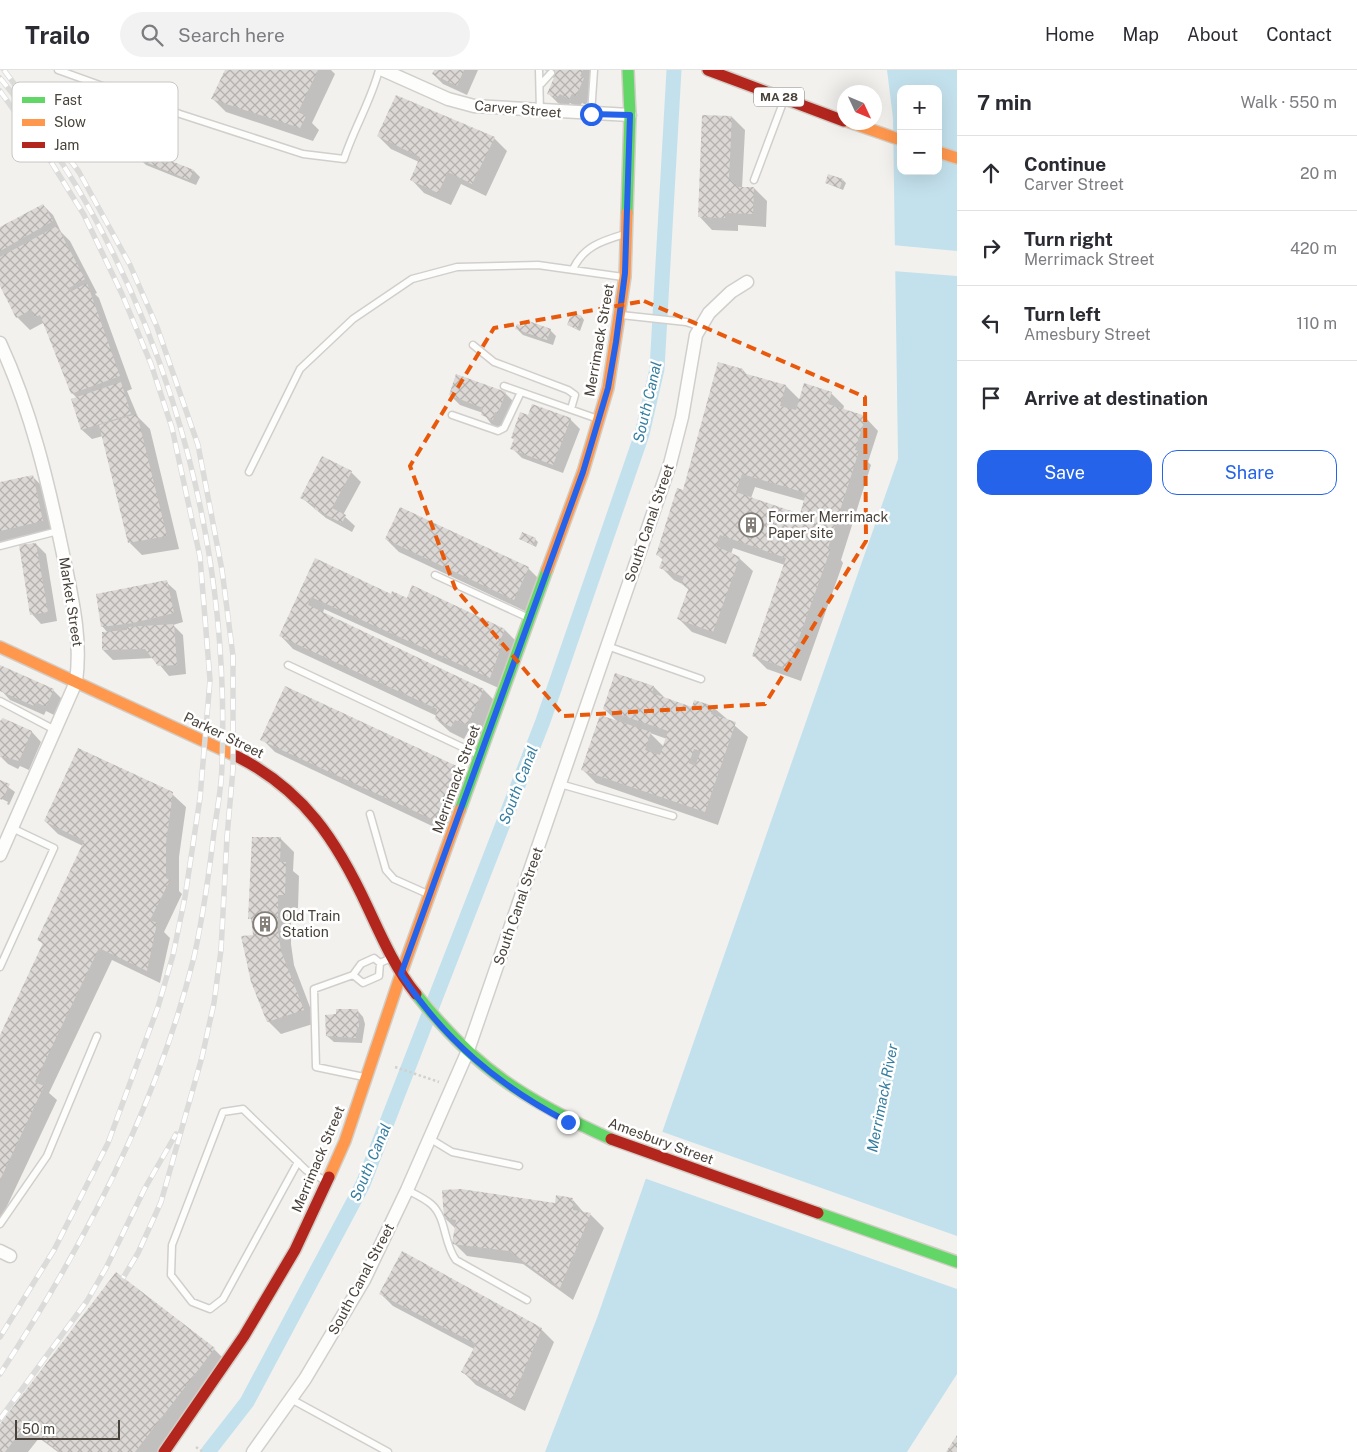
<!DOCTYPE html>
<meta charset="utf-8">
<style>
body{margin:0;font-family:"Public Sans",sans-serif;background:#f2f2f3;color:#2b2b33}
.controls{position:absolute;right:15px;top:15px;display:grid;overflow:hidden;border-radius:10px;box-shadow:0 5px 20px #0002}
.controls button{width:45px;height:45px;display:grid;place-items:center;padding:0;border:0;border-bottom:1px solid #e1e1e2;background:#fff;color:#2b2b33;font:25px sans-serif}
.compass{position:absolute;left:837px;top:15px;width:45px;height:45px;border-radius:50%;background:#fff;box-shadow:0 5px 20px #0002;rotate:134deg}
.scale{position:absolute;left:15px;bottom:12px;width:105px;box-sizing:border-box;padding-left:5px;border:2px solid #49423a;border-top:0;font-size:14px;line-height:18px;white-space:nowrap;color:#49423a;-webkit-text-stroke:4px #fff;paint-order:stroke}
.stop{position:absolute;width:15px;height:15px;margin:-11px;border:4px solid #2563eb;border-radius:50%;background:#fff}
.stop.end{background:#2563eb;border-color:#fff;box-shadow:0 1px 5px #0008}
.list{margin:0;padding:0;list-style:none}
h2{display:flex;justify-content:space-between;align-items:center;height:65px;margin:0;padding:0 20px;font-size:21px}
h2 small{font-size:16px;font-weight:400;color:#7c7c81}
.list li{display:grid;grid-template-columns:32px 1fr auto;gap:15px;align-items:center;box-sizing:border-box;height:75px;padding:0 20px;border-top:1px solid #e1e1e2}
.list b{display:block;font-size:19px;white-space:nowrap}
.list p{margin:0;font-size:16px;white-space:nowrap;color:#7c7c81}
.list em{font-size:16px;font-style:normal;color:#7c7c81}
.actions{display:flex;gap:10px;padding:15px 20px}
.actions a{flex:1;padding:11px 0;border:1px solid #2563eb;border-radius:15px;text-align:center;font-size:18px;color:#2563eb}
.actions .main{background:#2563eb;color:#fff}
.icon{flex:none;width:28px;height:28px;fill:none;stroke:currentColor;stroke-width:2;stroke-linecap:round;stroke-linejoin:round}
.map{position:relative;flex:none;width:957px;height:1382px;overflow:hidden}
header{display:flex;align-items:center;gap:30px;box-sizing:border-box;height:70px;padding:0 25px;background:#fff;border-bottom:1px solid #e1e1e2}
header strong{font-size:24px}
nav{display:flex;gap:28px;margin-inline-start:auto;font-size:18px}
.search{width:350px;height:45px;background:#f2f2f3;display:flex;align-items:center;gap:12px;box-sizing:border-box;padding:0 18px;border-radius:28px;color:#7c7c81;font-size:19px}
main{display:flex}
aside{flex:1;background:#fff}
.map>svg:first-child{display:block}
.water{fill:#c3e1ed;fill-rule:evenodd}
.pier{fill:#f3f1ee}
.shadow{fill:#0003;fill-rule:evenodd}
.lines{fill:none;stroke-linecap:round;stroke-linejoin:round}
.canal{stroke:#c3e1ed;stroke-width:15}
.building{fill:url(#building-cross-hatch);fill-rule:evenodd}
.lane-casing{stroke:#d1cfcc;stroke-width:9}
.street-casing{stroke:#d1cfcc;stroke-width:15}
.fast-casing{stroke:#d2cdc5;stroke-width:14}
.slow-casing{stroke:#d2cdc5;stroke-width:14}
.jam-casing{stroke:#d2cdc5;stroke-width:14}
.path{stroke:#d3d1cc;stroke-width:2.5;stroke-dasharray:2.5 2.5;stroke-linecap:butt}
.lane{stroke:#fdfdfc;stroke-width:6}
.street{stroke:#fdfdfc;stroke-width:12}
.fast{stroke:#63d668;stroke-width:11}
.slow{stroke:#ff974d;stroke-width:11}
.jam{stroke:#b3261e;stroke-width:11}
.rail-casing{stroke:#dbdbda;stroke-width:5.5}
.rail{stroke:#fff;stroke-width:4;stroke-dasharray:11;stroke-linecap:butt}
.route{stroke:#2563eb;stroke-width:6}
.marked{fill:none;stroke:#e8590c;stroke-width:4;stroke-dasharray:10 6;stroke-linejoin:round}
.labels{text-anchor:middle;dominant-baseline:central;stroke-width:5;stroke-linejoin:round;paint-order:stroke}
.shield{fill:#fff;stroke:#807b75;stroke-width:1}
.shield-label{font-size:12px;font-weight:bold;fill:#49423a}
.street-label{font-size:14px;fill:#49423a;stroke:#fff}
.poi-label{font-size:14px;fill:#49423a;stroke:#fff;text-anchor:start}
.water-label{font-size:15px;font-style:italic;fill:#357ea0;stroke:#fff}
.key{fill:#fff;stroke:#c8c6c4;stroke-width:1}
.key-label{font-size:14px;fill:#49423a}
</style>
<header>
<strong>Trailo</strong>
<div class="search"><svg class="icon" aria-label="search" viewBox="0 0 24 24"><circle cx="10" cy="10" r="6"/><path d="M15 15l6 6"/></svg>Search here</div>
<nav><a>Home</a><a>Map</a><a>About</a><a>Contact</a></nav>
</header>
<main>
<div class="map">
<svg width="957" height="1382" viewBox="0 0 957 1382">
<defs>
<pattern id="building-cross-hatch" width="8" height="8" patternUnits="userSpaceOnUse" patternTransform="scale(1.25)"><rect width="8" height="8" fill="#dbd8d5"/><path d="M0 0l8 8M0 8l8-8" fill="none" stroke="#b4b1ae"/></pattern>
</defs>
<rect width="100%" height="100%" fill="#f3f1ee"/>
<path class="water" d="M887 0H957V1304L907 1382H545L597 1248 898 389 893 48ZM901 19H938V101H901Z"/>
<path class="pier" d="M892 175 957 181V206L893 201Z
M660 1061 957 1166V1219L644 1108Z"/>
<path class="shadow" d="M226 0H331L335 4 312 53 319 60 313 71 226 42 213 29Z
M435 0H478L467 25 443 14 433 4Z
M545 0H593L594 7 590 15 593 19 586 35 582 33 579 38 570 33 567 37 558 33 548 23 555 9Z
M732 47 745 60 742 118H754L767 131 766 157 738 155V161L712 160 699 146Z
M378 66 494 68 507 81 486 126 461 114 451 135 424 123 411 109 419 92 391 79Z
M144 81 194 101 200 107 196 115 146 95 140 89Z
M843 110 846 113 843 120 826 113Z
M43 135 53 145 61 162 70 171 97 223 95 224 99 228 132 319 127 321 138 347 150 359 179 479 142 485 129 472 103 366 92 369 82 360 77 328 72 323 46 256 43 253 30 260 17 247 0 213V159Z
M582 247 584 250 580 261 568 255Z
M516 258 550 260 556 266 553 275 523 265Z
M743 300 748 306 786 316 800 330 831 323 844 336 843 340 865 347 878 361 868 392 871 395 841 490 843 493 801 611 767 599 754 586 785 495 733 478 731 484 739 488 753 501 726 574 692 562 679 549 689 520 682 514 674 510 661 497 663 490 658 485 684 422ZM755 417 805 431 800 445 751 428Z
M505 323 515 333 502 358 492 355 483 343 460 335 450 325Z
M529 347 570 349 580 359 563 403 522 388 512 378 515 370 512 368Z
M351 402 361 412 343 445 355 456 352 462 326 448 302 428Z
M33 407 46 420 56 464 0 476V413Z
M386 469 528 498 541 511 527 542 399 482Z
M520 469H535L538 472 536 477Z
M36 474 46 484 57 551 41 554 32 544Z
M315 490 391 525 407 529 413 517 505 560 518 573 503 620 324 539 323 543 484 620 497 633 480 668 468 662 464 669 450 662 436 649 437 646 293 579 280 565Z
M166 512 176 521 183 552 173 555 183 565 186 604 169 606 154 588 113 590 103 580 108 563 102 556Z
M0 596 53 620 63 630 56 646 46 641 44 645 10 630 0 619Z
M654 617 666 629 693 638 713 637 748 667 718 755 596 713 583 700 618 652 604 639ZM650 663 667 669 664 677Z
M4 650 32 662 41 672 29 700 20 696 18 699 8 694 0 686V653Z
M262 669 460 699 473 712 449 764 275 682Z
M0 711 15 722 9 735 0 731 7 734 8 732 0 728Z
M172 724 186 737 179 787V821L182 824 164 862 170 868 160 913 112 890 49 1023 57 1030 0 1151V968L44 875 39 870 83 776 58 764 45 751Z
M281 769 294 782 293 801 299 806 298 838H291V874L294 895 316 953 281 964 268 951 252 851 250 848Z
M357 940 363 947 365 954 362 973 334 972 327 966Z
M572 1129 585 1144 591 1145 604 1158 573 1230 523 1194 467 1186 454 1173 456 1159 445 1148 556 1134Z
M380 1223 541 1259 554 1272 525 1341 476 1315 463 1302 474 1279 393 1236Z
M214 1279 227 1292 158 1382H58L39 1368 28 1382H0V1356Z"/>
<g class="lines">
<path class="canal" d="M208 1382 247 1332 363 1114 543 651 642 364 657 299 674 0"/>
</g>
<path class="building" d="M225 0H318L298 42 306 46 300 58 211 29Z
M434 0H464L457 16 432 4Z
M544 0H583L580 6 584 8 576 26 572 24 569 29 560 24 557 28 547 24 555 5Z
M396 25 495 67 472 114 448 102 438 123 410 110 420 87 377 66Z
M702 45 732 46 729 108 738 117H754L753 144 726 143 725 148 698 147Z
M143 80 194 100 189 110 138 89Z
M828 104 843 109 840 118 825 113Z
M43 134 53 151 0 181V157Z
M57 156 85 209 69 218 70 222 87 213 120 306 71 324 40 245 35 247 31 240 16 248 0 216V187Z
M572 242 582 246 577 259 567 255Z
M526 250 551 259 547 270 515 259 517 254 524 256Z
M718 292 743 299V303L786 315 780 336 796 340 804 313 832 322 828 334 866 346 855 380 859 381 828 478H831L788 599 752 586 786 488 720 465 716 476 740 487 713 562 677 549 689 517 681 514 684 507 659 498 663 488 656 485 677 418 683 420ZM742 404 806 423 800 444 736 422Z
M456 304 506 322 498 343 495 342 493 350 481 345 483 338 449 325Z
M121 312 131 344 81 360 71 329Z
M532 334 571 348 553 395 510 379 514 369 511 368 520 342 528 345Z
M137 344 167 466 128 473 99 355Z
M322 386 352 401 332 438 346 445 342 453 314 439 316 436 300 428Z
M33 405 43 451 0 461V412Z
M400 437 529 497 514 530 385 469Z
M522 462 536 468 533 475 519 469Z
M36 473 48 542 30 545 19 475Z
M315 488 391 524 392 521 407 528 412 515 505 559 498 576 501 577 490 608 311 527 308 535 484 619 467 655 455 650 451 657 435 649 437 639 279 566Z
M167 510 174 543 133 553 101 557 96 524Z
M174 554 177 595 158 596 145 579 102 580V562L127 560V557Z
M0 595 54 619 46 637 36 632 34 636 0 621Z
M615 603 654 616 652 623 692 637 694 630 714 636 711 644 736 652 705 742 581 700 600 645 651 662 645 680 660 685 668 661 603 639ZM694 679 701 681 695 696 689 693Z
M285 616 461 698 436 751 260 670Z
M3 648 32 661 19 691 0 686V651Z
M78 678 173 722 166 773V808L170 810 150 850 157 853 147 901 99 878 35 1012 44 1016 0 1110V965L43 873 37 870 84 771 44 751Z
M0 710 10 714 2 730 0 729Z
M252 767H281L280 792H286L285 825H278V860L281 881 304 940 267 952 251 912 241 866 253 865 251 848 248 849Z
M336 939H358L359 958 357 957 356 968 326 966 325 945 336 944Z
M461 1119 555 1133 556 1125 573 1128V1140L591 1143 560 1218 509 1181 452 1174 456 1150 444 1148 442 1120Z
M402 1181 542 1258 512 1329 461 1302 476 1274 379 1224Z
M116 1202 215 1278 135 1382H60L25 1356 5 1382H0V1354Z
M957 1365V1382H946Z"/>
<g class="lines">
<g class="lane-casing">
<path id="lane" d="M58 0 180 44 303 84 344 89C354 58 371 31 379 0
M539 0 540 41
M541 14 551 3
M591 44 594 0
M754 110 784 30
M573 199C584 176 602 171 625 164
M621 245 686 252 701 257
M473 275 494 292 568 320 575 325 571 339
M504 316 598 349
M452 345 498 361 504 358 521 322
M249 402 300 299 353 249 412 209 457 197 538 195 623 207
M0 476 58 461
M435 505 529 548
M607 576 701 609
M288 595 479 685
M0 631 55 660
M560 714 673 746
M370 744 386 800 394 809 430 825
M380 893 374 888 361 894 353 905 363 913 379 906 380 893 391 888
M0 897 54 778 12 758
M353 905 314 919 316 997 364 1007
M429 1068 452 1082 519 1096
M298 1092 223 1229 210 1239 192 1232 171 1205 172 1175 223 1042 243 1039 306 1100 326 1111
M407 1120C415 1124 424 1128 431 1134 447 1148 443 1173 456 1190L527 1230
M0 1154 47 1086 97 966
M291 1329 388 1382"/>
</g>
<g class="street-casing">
<path id="street" d="M383 0 448 29 474 36 630 45
M0 273C31 340 48 412 63 484 72 528 82 568 76 612L0 785
M0 1181 10 1186
M253 1382 305 1309 364 1210 407 1120 467 983 670 394 682 347 696 265 709 243 731 222 747 212"/>
</g>
<g class="fast-casing">
<path id="fast" d="M627 143 630 45 628 0
M460 740 547 500
M416 924C475 999 525 1030 611 1069
M818 1143 957 1192"/>
</g>
<g class="slow-casing">
<path id="slow" d="M849 52 901 70
M938 82 957 88
M547 500 583 402 608 318 625 207 627 143
M0 577 236 686
M329 1107 345 1071 401 904 460 740"/>
</g>
<g class="jam-casing">
<path id="jam" d="M708 0 844 51
M236 686C304 720 337 771 368 838 382 868 395 898 416 924
M611 1069 818 1143
M164 1382 244 1266 295 1180 329 1107"/>
</g>
<path class="path" d="M395 997 439 1012
M196 1377 203 1382"/>
<use href="#lane" class="lane"/>
<use href="#street" class="street"/>
<use href="#fast" class="fast"/>
<use href="#slow" class="slow"/>
<use href="#jam" class="jam"/>
<g class="rail-casing">
<path id="rail" d="M4 0 79 102 130 195 157 257 198 375 222 500 233 586V699L227 767 221 880 214 933 202 987 161 1132 138 1183 123 1208
M0 8C154 195 231 451 222 693 222 716 217 739 214 762 209 804 203 846 194 887 157 1036 84 1176 0 1304
M0 21 48 87 84 145 122 224 151 294 172 358 200 487 210 610 200 728 185 827 173 885 158 937 108 1073 54 1180 0 1267
M0 1349 87 1231 106 1198 145 1118 176 1064"/>
</g>
<use href="#rail" class="rail"/>
</g>
<g class="lines">
<path class="route" d="M568 1052C499 1016 444 970 401 904L583 402 608 318 616 272 625 203 630 45 591 44"/>
</g>
<path class="marked" d="M644 231 865 327 866 471 765 634 564 646 455 518 410 396 494 258Z"/>
<defs>
<g id="building-ring" transform="scale(1.25)"><circle r="9.5" fill="#fff" stroke="#847f79" stroke-width="1.5"/><path d="M-4-6H4V6H1V3H-1V6H-4ZM-2.5-4.3h1.7v1.8h-1.7ZM.8-4.3h1.7v1.8H.8ZM-2.5-1h1.7V.8h-1.7ZM.8-1h1.7V.8H.8Z" fill="#847f79"/></g>
</defs>
<g fill-rule="evenodd">
<use href="#building-ring" x="751" y="455"/>
<use href="#building-ring" x="265" y="854"/>
</g>
<g class="labels">
<rect class="shield" x="754" y="17.5" width="50" height="19" rx="4"/>
<g class="shield-label">
<text x="779" y="27">MA 28</text>
</g>
<g class="street-label">
<text transform="translate(518 39) rotate(5)">Carver Street</text>
<text transform="translate(599 270) rotate(-80)">Merrimack Street</text>
<text transform="translate(649 453) rotate(-71)">South Canal Street</text>
<text transform="translate(71 532) rotate(81)">Market Street</text>
<text transform="translate(224 665) rotate(26)">Parker Street</text>
<text transform="translate(456 709) rotate(-70)">Merrimack Street</text>
<text transform="translate(518 836) rotate(-71)">South Canal Street</text>
<text transform="translate(661 1071) rotate(20)">Amesbury Street</text>
<text transform="translate(318 1089) rotate(-67)">Merrimack Street</text>
<text transform="translate(361 1209) rotate(-62)">South Canal Street</text>
</g>
<g class="poi-label">
<text x="768" y="447">Former Merrimack<tspan x="768" dy="16">Paper site</tspan></text>
<text x="282" y="846">Old Train<tspan x="282" dy="16">Station</tspan></text>
</g>
<g class="water-label">
<text transform="translate(647 332) rotate(-77)">South Canal</text>
<text transform="translate(518 715) rotate(-69)">South Canal</text>
<text transform="translate(882 1028) rotate(-79)">Merrimack River</text>
<text transform="translate(370 1092) rotate(-67)">South Canal</text>
</g>
</g>
<rect x="12" y="12" width="166" height="80" rx="8" class="key"/>
<rect x="22" y="27" width="23" height="6" fill="#63d668"/>
<rect x="22" y="49" width="23" height="7" fill="#ff974d"/>
<rect x="22" y="72" width="23" height="6" fill="#b3261e"/>
<g class="key-label">
<text x="54" y="35">Fast</text>
<text x="54" y="57">Slow</text>
<text x="54" y="80">Jam</text>
</g>
</svg>
<div class="controls">
<button>+</button>
<button>−</button>
</div>
<svg class="compass" viewBox="-18 -18 36 36"><path d="M0-13l5 13h-10z" fill="#e53935"/><path d="M0 13l5-13h-10z" fill="#7c7c81"/></svg>
<div class="scale">50 m</div>
<div class="stop" style="left:591px;top:44px"></div>
<div class="stop end" style="left:568px;top:1052px"></div>
</div>
<aside>
<h2>7 min<small>Walk · 550 m</small></h2>
<ul class="list">
<li><svg class="icon" aria-label="ahead" viewBox="0 0 24 24"><path d="M12 20V5M6 11l6-6 6 6"/></svg><div><b>Continue</b><p>Carver Street</p></div><em>20 m</em></li>
<li><svg class="icon" aria-label="right" viewBox="0 0 24 24"><path d="M7 20v-9h11M14 6l5 5-5 5"/></svg><div><b>Turn right</b><p>Merrimack Street</p></div><em>420 m</em></li>
<li><svg class="icon" aria-label="left" viewBox="0 0 24 24"><path d="M17 20v-9H6M10 6l-5 5 5 5"/></svg><div><b>Turn left</b><p>Amesbury Street</p></div><em>110 m</em></li>
<li><svg class="icon" aria-label="arrive" viewBox="0 0 24 24"><path d="M6 21V4h12l-3 4 3 4H6"/></svg><div><b>Arrive at destination</b></div></li>
</ul>
<div class="actions"><a class="main">Save</a><a>Share</a></div>
</aside>
</main>
